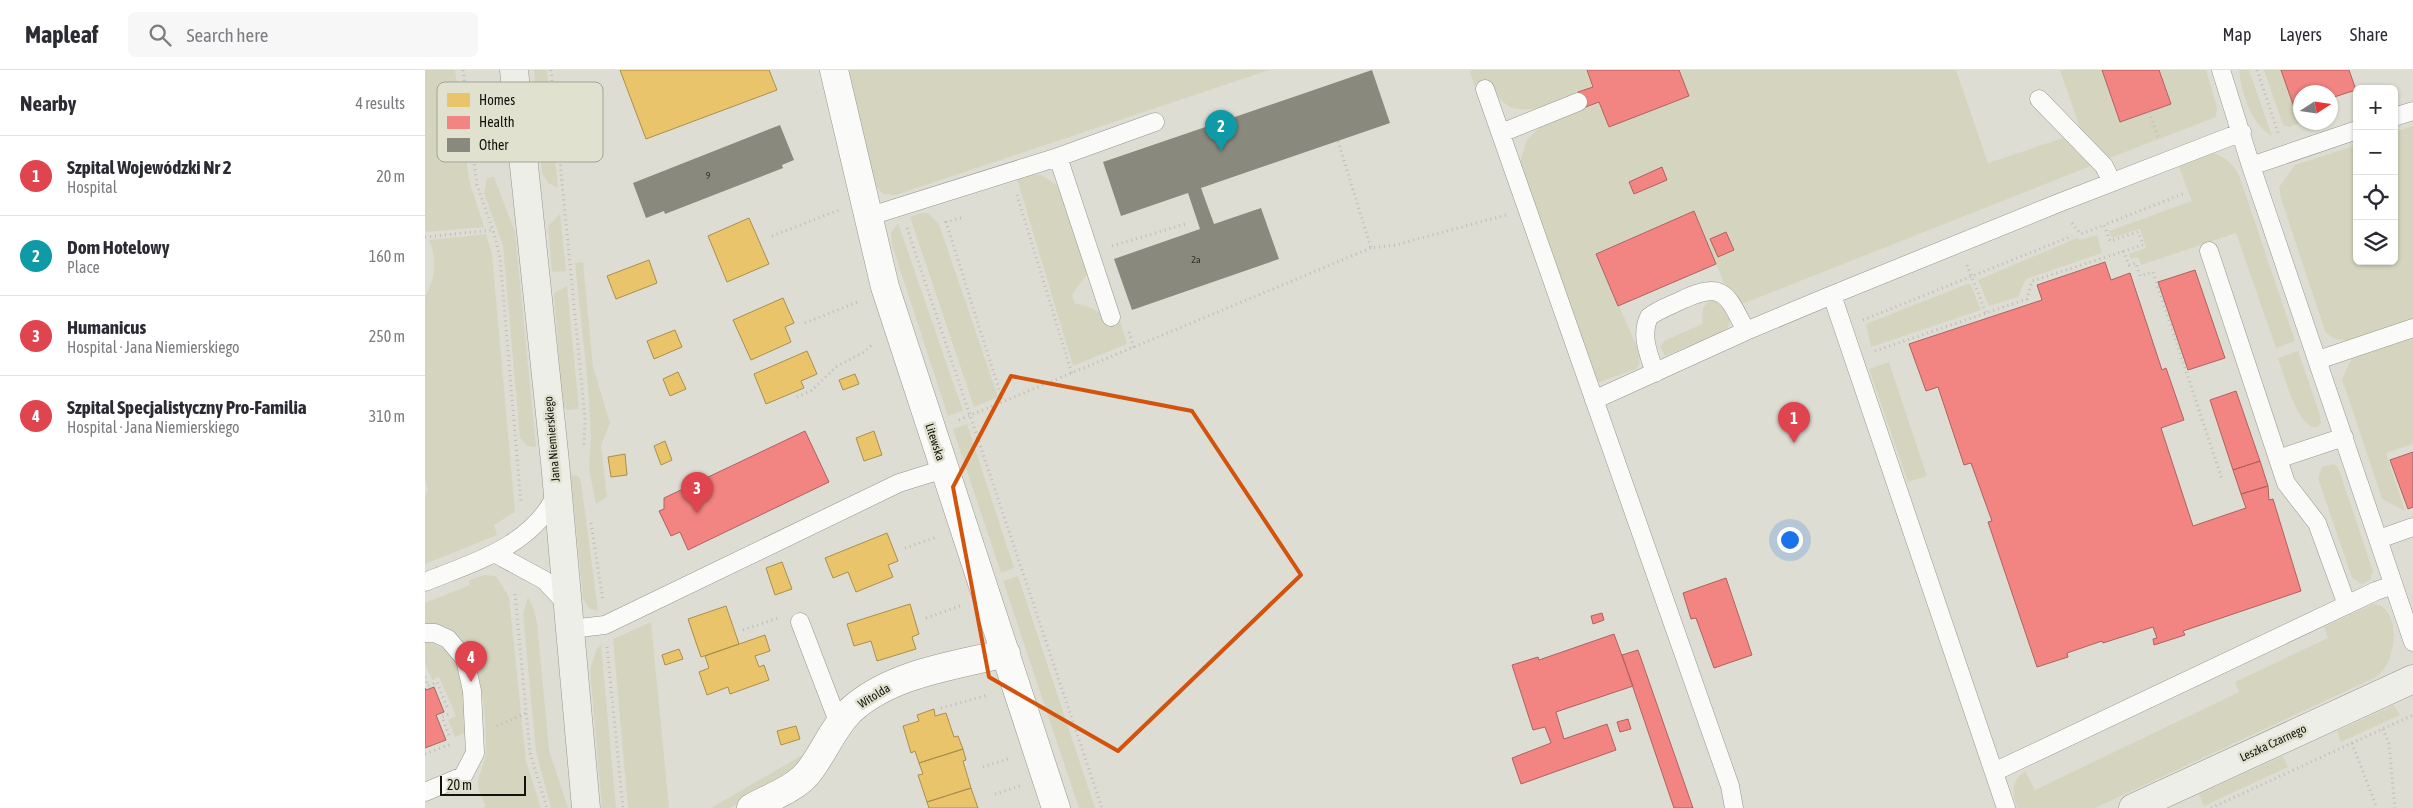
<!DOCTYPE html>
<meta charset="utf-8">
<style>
body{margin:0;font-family:"Asap Condensed",sans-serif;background:#f7f7f7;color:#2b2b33}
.controls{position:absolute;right:15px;top:15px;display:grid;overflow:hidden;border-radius:8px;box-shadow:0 1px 4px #0004}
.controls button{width:45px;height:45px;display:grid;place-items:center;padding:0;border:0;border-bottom:1px solid #e1e1e2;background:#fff;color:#2b2b33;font:25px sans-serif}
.compass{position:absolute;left:1868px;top:15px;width:45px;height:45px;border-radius:50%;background:#fff;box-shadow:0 1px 4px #0004;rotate:78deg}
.scale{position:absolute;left:15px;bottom:12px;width:86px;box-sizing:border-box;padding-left:5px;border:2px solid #13130d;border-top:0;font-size:14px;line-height:18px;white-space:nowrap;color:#13130d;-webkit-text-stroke:4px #e1e1cf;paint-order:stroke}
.you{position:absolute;left:1364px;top:469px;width:18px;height:18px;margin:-12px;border:4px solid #fff;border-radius:50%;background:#1a73e8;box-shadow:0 0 0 8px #1a73e833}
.badge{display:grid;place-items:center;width:32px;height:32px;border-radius:50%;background:#2563eb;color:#fff;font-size:16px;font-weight:700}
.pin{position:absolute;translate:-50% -41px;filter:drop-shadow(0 1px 2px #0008)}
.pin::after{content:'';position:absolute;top:26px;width:18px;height:15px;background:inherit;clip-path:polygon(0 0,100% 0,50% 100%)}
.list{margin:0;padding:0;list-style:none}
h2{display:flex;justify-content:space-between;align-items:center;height:65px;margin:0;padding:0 20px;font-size:21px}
h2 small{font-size:16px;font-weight:400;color:#7c7c81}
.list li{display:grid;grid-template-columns:32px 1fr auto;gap:15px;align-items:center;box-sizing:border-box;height:80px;padding:0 20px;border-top:1px solid #e1e1e2}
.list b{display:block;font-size:19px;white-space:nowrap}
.list p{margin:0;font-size:16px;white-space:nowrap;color:#7c7c81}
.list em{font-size:16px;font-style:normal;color:#7c7c81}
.icon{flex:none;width:28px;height:28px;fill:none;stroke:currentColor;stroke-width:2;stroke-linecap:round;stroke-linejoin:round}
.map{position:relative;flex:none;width:1988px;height:738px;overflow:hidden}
header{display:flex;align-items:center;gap:30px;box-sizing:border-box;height:70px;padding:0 25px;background:#fff;border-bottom:1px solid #e1e1e2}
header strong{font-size:24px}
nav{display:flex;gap:28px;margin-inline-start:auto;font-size:18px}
.search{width:350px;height:45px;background:#f7f7f7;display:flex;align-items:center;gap:12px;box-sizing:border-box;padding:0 18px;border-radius:8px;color:#7c7c81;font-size:19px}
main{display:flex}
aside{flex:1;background:#fff}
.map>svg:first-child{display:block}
.green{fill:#d5d5bf}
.homes{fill:#e9c46a;stroke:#a98f4e}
.health{fill:#f28482;stroke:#af625f}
.building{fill:#89897d}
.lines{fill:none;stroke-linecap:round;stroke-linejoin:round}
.lane-casing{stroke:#96968e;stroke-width:19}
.street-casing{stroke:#96968e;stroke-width:29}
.secondary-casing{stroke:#96968e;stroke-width:29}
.path{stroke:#bcbcb9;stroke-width:3;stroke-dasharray:1 4;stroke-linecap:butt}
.lane{stroke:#fafaf8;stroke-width:18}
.street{stroke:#fafaf8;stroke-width:28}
.secondary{stroke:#eeeee8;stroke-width:28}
.marked{fill:none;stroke:#d3520c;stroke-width:4;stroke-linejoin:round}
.labels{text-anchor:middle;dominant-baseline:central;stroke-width:5;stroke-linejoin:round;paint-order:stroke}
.number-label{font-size:10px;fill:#303029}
.street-label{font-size:12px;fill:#13130d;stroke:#e1e1cf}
.key{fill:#e1e1cf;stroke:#a3a395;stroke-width:1}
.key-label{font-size:14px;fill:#13130d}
</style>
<header>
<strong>Mapleaf</strong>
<div class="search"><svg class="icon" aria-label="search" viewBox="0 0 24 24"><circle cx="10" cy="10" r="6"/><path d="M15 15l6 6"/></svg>Search here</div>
<nav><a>Map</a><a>Layers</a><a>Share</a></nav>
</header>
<main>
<aside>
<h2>Nearby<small>4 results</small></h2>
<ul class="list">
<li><span class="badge" style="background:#e0444e">1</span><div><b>Szpital Wojewódzki Nr 2</b><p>Hospital</p></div><em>20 m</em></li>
<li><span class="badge" style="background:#0f9aa8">2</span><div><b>Dom Hotelowy</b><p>Place</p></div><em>160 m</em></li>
<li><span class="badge" style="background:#e0444e">3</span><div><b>Humanicus</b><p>Hospital · Jana Niemierskiego</p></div><em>250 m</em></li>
<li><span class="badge" style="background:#e0444e">4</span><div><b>Szpital Specjalistyczny Pro-Familia</b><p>Hospital · Jana Niemierskiego</p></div><em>310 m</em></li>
</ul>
</aside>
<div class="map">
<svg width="1988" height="738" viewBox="0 0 1988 738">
<rect width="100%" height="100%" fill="#ddddd3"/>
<path class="green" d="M0 0H30L44 110 59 157 1 162 0 159Z
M109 0H122L133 118 123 113 117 103Z
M419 0H844L471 125 458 124 446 111Z
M1048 0H1162L1168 17C1146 25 1111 45 1088 38 1078 35 1069 22 1064 13L1050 18 1045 1Z
M1254 0H1531L1563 93 1638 68 1666 96 1317 234 1299 213 1269 141 1171 183 1215 284 1214 295 1211 299 1174 312 1170 308 1095 92 1102 70 1116 56 1174 32 1184 57 1264 26Z
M1635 0H1677L1696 52 1746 34 1734 0H1781L1792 37 1791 47 1682 89 1656 61Z
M1814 0H1824L1847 66C1825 53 1817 24 1814 0Z
M1839 0H1856L1870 40 1875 38 1876 53 1864 57 1858 55Z
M1988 56V249C1966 257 1917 284 1900 261L1856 128 1854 117 1870 95 1932 75V191H1969V62Z
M1786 83C1801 86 1809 94 1815 108L1870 271 1851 278 1811 163 1716 195 1713 187 1706 189 1704 184 1721 178 1715 159 1687 168 1684 161 1767 131 1753 95Z
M606 104 616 105 635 117 664 201 647 225 650 234C665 235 675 241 684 253L695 251 702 274 648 296 592 109Z
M69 107 90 162 111 377 102 376 95 368 78 176 59 123 62 108Z
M496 143H503L514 154 573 327 549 337 485 147Z
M135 144 141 201 127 202 123 156Z
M473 153 538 341 523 346 467 175 466 163Z
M61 164 67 184 90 442 69 455 72 465 0 494V427L3 419 0 410V226C11 208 12 189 4 170Z
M1672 165 1677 183 1601 209 1593 227 1564 236 1553 210 1652 168 1656 170Z
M158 192 168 297 185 353 176 375 182 427 171 434 164 399 166 368 163 317 150 193Z
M1545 213 1556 240 1446 277 1441 254Z
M142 216 154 339 143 340 138 337 129 223Z
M1284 230H1292L1300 237 1305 250 1302 260 1240 286 1235 277 1239 271 1277 254 1278 238Z
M1988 268V374L1961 383 1980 441 1957 429 1917 309 1927 288Z
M1873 281 1895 345 1896 353 1892 357C1873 361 1858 302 1853 288Z
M1464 292 1502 406 1483 412 1444 299Z
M542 354 589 498 576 503 528 359Z
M1909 394 1913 397 1948 501 1945 510 1937 514 1927 508 1894 411V405L1897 397Z
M151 405 155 408 157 419 173 541 165 539 158 529 146 406Z
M60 505 71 506 84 527 101 691 116 738H57L61 736C58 730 53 721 53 714 53 703 61 692 61 681 62 642 56 547 0 554V533L45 515 44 510Z
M593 506 670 738H654L578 511Z
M103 527 108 537 112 553 124 680 143 738H126L111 682 98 544Z
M1948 534C1976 534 1975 593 1949 608L1670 738H1592C1587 723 1586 711 1600 701L1610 720 1814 622 1810 612 1903 568 1899 557Z
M226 552 244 738H203L188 569Z
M0 572C44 580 38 627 42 662L30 667 23 650 31 646 14 607 7 610 0 593Z
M176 575 191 738H177L165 600 171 580Z
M1969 635 1975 645 1916 672 1912 661Z
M388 679 371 700 305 738H286Z
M1858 686 1863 697 1779 736 1774 724Z"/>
<path class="homes" d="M195 0H344L352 20 221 69Z
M324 148 344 194 302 212 283 166Z
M224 190 232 213 191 229 182 206Z
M358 228 369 253 360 257 366 272 326 290 308 250Z
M250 260 257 277 229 289 222 271Z
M382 281 392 304 376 311 379 318 341 334 329 304Z
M253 302 261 319 245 326 238 309Z
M430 304 434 314 418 320 414 310Z
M449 361 457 385 439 391 431 368Z
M240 371 247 390 236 395 229 376Z
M200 384 202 405 186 407 183 387Z
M462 463 473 491 463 495 468 507 431 522 423 502 408 508 400 488Z
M357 492 367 519 350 525 341 498Z
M485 534 494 564 487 567 491 579 452 591 446 571 429 576 422 554Z
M301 536 314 574 276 587 263 549Z
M340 565 345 581 330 586 334 597 339 595 344 610 305 624 303 617 282 625 274 602 284 598 280 586Z
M254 579 258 589 240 595 237 585Z
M509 639 510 646 521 643 529 667 533 666 538 679 494 693 490 681 486 683 478 656 494 651 492 645Z
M371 656 375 669 356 675 352 661Z
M538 679 541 690 538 691 546 718 502 732 493 705 498 704 494 693Z
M546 718 553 738H504L502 732Z"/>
<path class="health" d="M1162 0H1254L1264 26 1184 57 1174 32 1158 38 1153 22 1168 17Z
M1677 0H1734L1746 34 1695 52Z
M1856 0H1924L1931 20 1906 28V22H1876V38L1870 40Z
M1237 97 1242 110 1209 124 1204 112Z
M1269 141 1291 194 1193 236 1171 184Z
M1301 162 1309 180 1293 187 1285 169Z
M1680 192 1686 210 1705 203 1737 300 1741 298 1759 350 1736 358 1768 456 1821 438 1816 424 1843 416 1844 430 1848 429 1876 521 1758 561 1760 565 1729 575 1728 569 1732 568 1728 557 1678 573 1677 571 1642 583 1643 587 1612 597 1563 452 1567 451 1546 393 1539 395 1513 317 1501 321 1484 274 1617 230 1612 215Z
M1770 200 1800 288 1763 300 1733 212Z
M1811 321 1835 391 1808 400 1785 330Z
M380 361 404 412 263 480 255 462 246 466 234 441 239 439V428Z
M1988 382V437L1983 439 1965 390Z
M1835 391 1843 416 1816 424 1808 400Z
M1301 508 1327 585 1289 598 1271 548 1266 549 1258 523Z
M1177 543 1179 550 1168 554 1166 546Z
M1189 564 1208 616 1131 642 1139 669 1182 654 1191 680 1096 714 1087 688 1126 673 1120 657 1108 660 1087 595 1113 587 1114 590Z
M1213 580 1268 738H1249L1197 585Z
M9 617 19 642 11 645 21 670 0 678V618L1 620Z
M1203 649 1206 659 1195 662 1192 652Z"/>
<path class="building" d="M947 0 965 53 776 118 789 154 836 138 854 189 707 240 689 189 775 159 763 123 696 146 678 92Z
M355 55 369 90 357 95 358 98 240 144 239 141 221 148 208 113Z"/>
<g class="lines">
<g class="lane-casing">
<path id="lane" d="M1796 0 1826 96 1988 572
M1060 19 1305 716 1309 738
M1614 29 1679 96 1687 112
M1969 47 1988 41
M1076 63 1153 32
M633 87 686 247
M1826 96 1932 60
M442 147 633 87 730 52
M1784 181 1861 413 1892 453 1922 535
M1407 225 1581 738
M1893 290 1988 258
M1230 303C1224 285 1215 265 1224 247 1234 239 1247 235 1259 229 1300 210 1303 227 1321 261
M1169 330 1321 261 1407 225 1631 134 1817 62
M1853 389 1919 367
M1954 469 1988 457
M71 484 119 510 142 534
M0 512C49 492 110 475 132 422
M375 552 414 654
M145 559 180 555 474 413 519 399
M0 563H10L23 569 40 589 47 621 50 683 38 706 0 722
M1569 702 1951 521 1968 515"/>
</g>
<g class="street-casing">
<path id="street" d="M409 0 460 217 631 738
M326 738C344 728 369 719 382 704 398 685 407 659 425 641 466 603 529 596 581 583"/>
</g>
<g class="secondary-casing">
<path id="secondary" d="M89 0 130 392 161 738
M1708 738 1988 609"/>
</g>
<path class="path" d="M38 0 52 115 68 160 75 187 96 434
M126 0 160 348 159 377
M1832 0 1853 63
M1724 42 1734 69
M913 71 946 178 971 175 1081 145
M592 125 647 304
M536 148 521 152 578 332
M1647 153 1656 164 1679 155
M482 158 677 738
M347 166 414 140
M0 167 68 160
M687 176 763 153
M1698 181 1704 195 1711 193 1715 206 1728 202 1797 409
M1542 195 1561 243
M1438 250 1647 166
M380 253 435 231
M704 262 709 278
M1450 281 1602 229 1607 211 1718 175 1713 162 1685 171 1679 155 1760 123
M372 327 387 320 411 297 439 282 449 273
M534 350 946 178
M166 453 178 531
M480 478 512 467
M90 524 105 683 122 738
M501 548 535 536
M318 560 353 548
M182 577 198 738
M0 607 3 616 12 612 23 639
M516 638 563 625
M72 656 101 643
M1958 659 1964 674 1970 738
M24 665 17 647 24 644
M1927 673 1952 738
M0 684 26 674
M558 697 586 688
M570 724 595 716
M1786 738 1988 645"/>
<use href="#lane" class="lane"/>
<use href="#street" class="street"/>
<use href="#secondary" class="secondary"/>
</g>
<path class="marked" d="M586 306 767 341 876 505 693 681 564 607 528 417Z"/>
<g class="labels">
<g class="number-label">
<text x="283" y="105">9</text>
<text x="771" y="189">2a</text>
</g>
<g class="street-label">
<text transform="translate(127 369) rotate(-95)">Jana Niemierskiego</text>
<text transform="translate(510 372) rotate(72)">Litewska</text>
<text transform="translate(449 626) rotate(-31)">Witolda</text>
<text transform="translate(1848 673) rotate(-25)">Leszka Czarnego</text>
</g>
</g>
<rect x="12" y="12" width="166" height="80" rx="8" class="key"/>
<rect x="22" y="23" width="23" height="14" fill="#e9c46a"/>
<rect x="22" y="46" width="23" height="13" fill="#f28482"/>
<rect x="22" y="68" width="23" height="14" fill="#89897d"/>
<g class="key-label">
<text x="54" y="35">Homes</text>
<text x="54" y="57">Health</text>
<text x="54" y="80">Other</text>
</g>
</svg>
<div class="controls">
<button>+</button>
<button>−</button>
<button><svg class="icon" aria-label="locate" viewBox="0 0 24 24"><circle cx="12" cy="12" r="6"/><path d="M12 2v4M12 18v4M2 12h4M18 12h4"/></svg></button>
<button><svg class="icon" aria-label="layers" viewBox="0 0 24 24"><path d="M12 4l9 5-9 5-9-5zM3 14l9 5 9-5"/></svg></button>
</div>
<svg class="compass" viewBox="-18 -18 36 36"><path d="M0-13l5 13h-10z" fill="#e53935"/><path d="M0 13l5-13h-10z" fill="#7c7c81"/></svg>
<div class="scale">20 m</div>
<div class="you"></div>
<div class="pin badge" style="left:1369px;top:373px;background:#e0444e">1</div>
<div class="pin badge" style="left:796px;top:81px;background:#0f9aa8">2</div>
<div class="pin badge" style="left:272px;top:443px;background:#e0444e">3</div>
<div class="pin badge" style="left:46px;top:612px;background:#e0444e">4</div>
</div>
</main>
